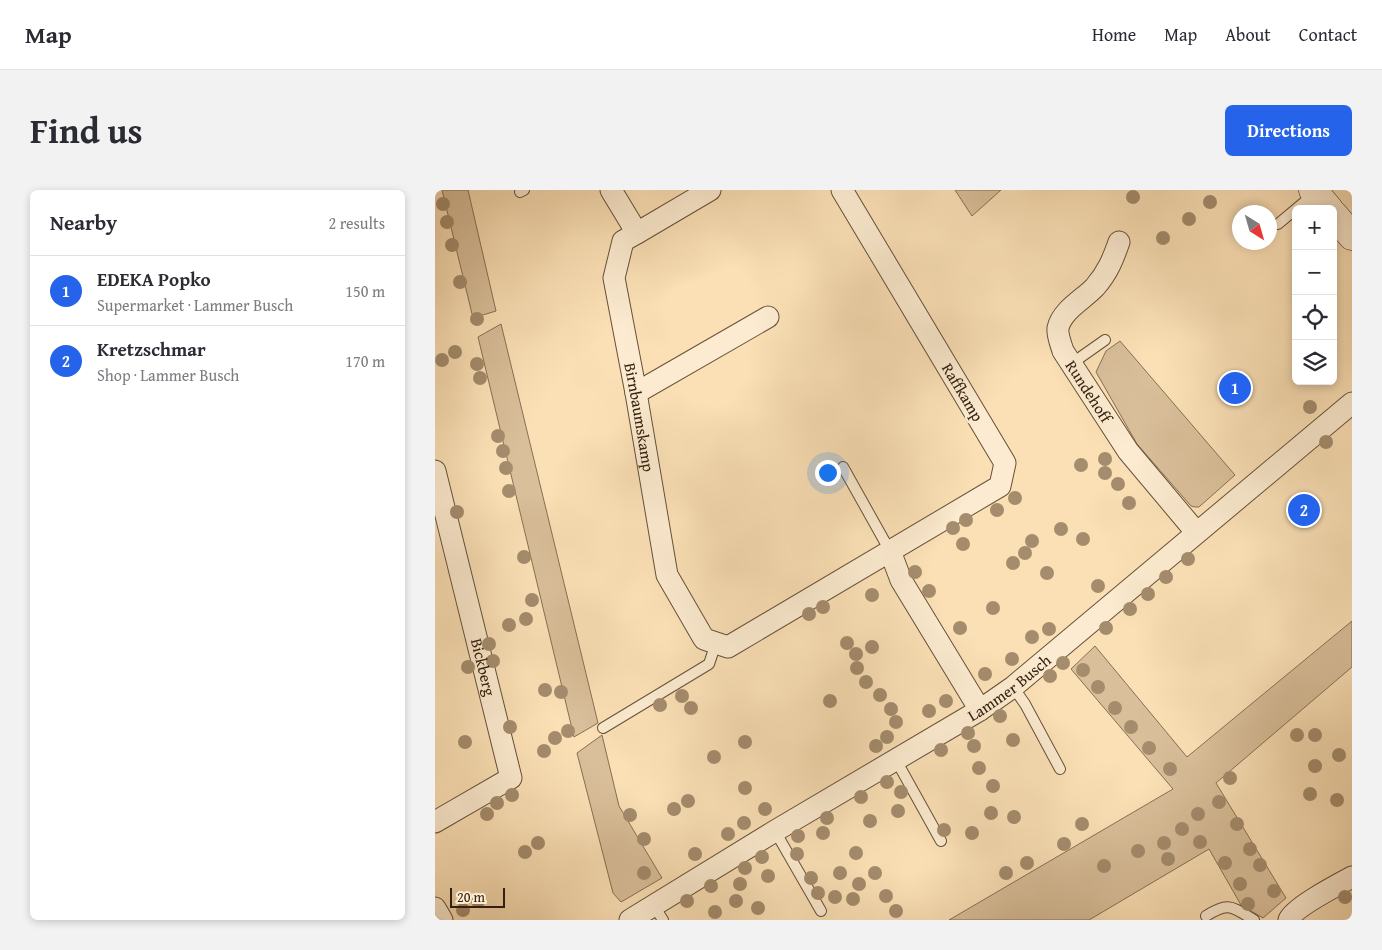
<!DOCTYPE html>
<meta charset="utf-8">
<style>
body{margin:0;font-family:"Gentium Book Plus",serif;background:#f2f2f3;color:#2b2b33}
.controls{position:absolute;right:15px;top:15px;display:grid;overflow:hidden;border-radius:8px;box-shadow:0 2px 8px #0003}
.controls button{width:45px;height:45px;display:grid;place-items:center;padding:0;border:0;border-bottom:1px solid #e1e1e2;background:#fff;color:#2b2b33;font:25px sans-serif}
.compass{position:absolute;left:797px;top:15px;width:45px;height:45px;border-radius:50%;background:#fff;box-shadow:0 2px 8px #0003;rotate:143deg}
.scale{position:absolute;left:15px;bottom:12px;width:55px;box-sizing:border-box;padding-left:5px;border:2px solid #34200f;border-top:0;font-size:14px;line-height:18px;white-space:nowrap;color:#34200f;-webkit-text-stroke:4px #fcebd0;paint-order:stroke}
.you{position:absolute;left:392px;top:282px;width:18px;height:18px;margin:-12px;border:4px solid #fff;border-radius:50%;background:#1a73e8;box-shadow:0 0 0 8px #1a73e833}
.badge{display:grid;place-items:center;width:32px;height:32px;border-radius:50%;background:#2563eb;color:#fff;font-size:16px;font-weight:700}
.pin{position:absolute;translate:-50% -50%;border:2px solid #fff;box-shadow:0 1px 5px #0006}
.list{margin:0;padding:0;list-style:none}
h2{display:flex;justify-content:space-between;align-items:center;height:65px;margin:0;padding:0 20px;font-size:21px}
h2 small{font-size:16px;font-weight:400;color:#7c7c81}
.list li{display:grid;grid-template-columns:32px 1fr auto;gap:15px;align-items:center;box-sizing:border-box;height:70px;padding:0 20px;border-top:1px solid #e1e1e2}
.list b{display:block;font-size:19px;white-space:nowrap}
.list p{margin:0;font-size:16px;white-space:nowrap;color:#7c7c81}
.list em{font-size:16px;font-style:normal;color:#7c7c81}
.icon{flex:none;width:28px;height:28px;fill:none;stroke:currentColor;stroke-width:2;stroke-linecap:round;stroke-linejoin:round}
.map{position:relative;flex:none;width:917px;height:730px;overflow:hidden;border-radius:8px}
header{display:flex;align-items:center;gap:30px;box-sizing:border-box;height:70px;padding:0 25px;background:#fff;border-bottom:1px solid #e1e1e2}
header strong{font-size:24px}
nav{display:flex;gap:28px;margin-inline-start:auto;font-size:18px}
.intro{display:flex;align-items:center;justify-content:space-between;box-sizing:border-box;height:120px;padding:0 30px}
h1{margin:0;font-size:35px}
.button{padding:12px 22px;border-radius:8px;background:#2563eb;color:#fff;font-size:18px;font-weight:700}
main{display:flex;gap:30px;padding:0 30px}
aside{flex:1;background:#fff;border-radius:8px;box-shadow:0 2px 8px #0003}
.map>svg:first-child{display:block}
.green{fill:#d9bf9a;stroke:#867054}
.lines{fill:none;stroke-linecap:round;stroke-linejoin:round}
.service-casing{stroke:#665039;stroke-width:12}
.minor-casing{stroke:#665039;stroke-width:23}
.secondary-casing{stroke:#34200f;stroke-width:29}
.service{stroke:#fcebd0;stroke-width:10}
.minor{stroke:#fcebd0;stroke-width:21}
.secondary{stroke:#fcebd0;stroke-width:28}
.tree{fill:#a48c6d}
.labels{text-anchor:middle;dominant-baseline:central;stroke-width:4.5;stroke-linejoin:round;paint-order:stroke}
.street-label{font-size:16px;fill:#34200f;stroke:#fcebd0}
</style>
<header>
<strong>Map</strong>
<nav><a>Home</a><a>Map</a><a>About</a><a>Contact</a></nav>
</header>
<div class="intro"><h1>Find us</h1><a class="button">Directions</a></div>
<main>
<aside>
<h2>Nearby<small>2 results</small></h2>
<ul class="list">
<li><span class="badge">1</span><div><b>EDEKA Popko</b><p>Supermarket · Lammer Busch</p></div><em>150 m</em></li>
<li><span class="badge">2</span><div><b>Kretzschmar</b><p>Shop · Lammer Busch</p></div><em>170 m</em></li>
</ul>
</aside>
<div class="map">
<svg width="917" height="730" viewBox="0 0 917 730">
<rect width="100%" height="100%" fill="#fbe0b6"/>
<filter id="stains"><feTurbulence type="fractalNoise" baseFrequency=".004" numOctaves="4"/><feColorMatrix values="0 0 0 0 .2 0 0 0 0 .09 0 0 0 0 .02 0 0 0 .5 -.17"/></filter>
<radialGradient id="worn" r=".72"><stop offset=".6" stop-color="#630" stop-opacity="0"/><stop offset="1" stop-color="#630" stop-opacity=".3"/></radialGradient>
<path class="green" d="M7 0H33L61 121 38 128Z
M520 0H566L537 26Z
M66 134 163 533 139 547 43 147Z
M685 151 800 285 764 317H760L756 316 702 254 661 182 671 161Z
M917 431V477L781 593 851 708 828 728 806 715 774 659 654 730H514L738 599 636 479 660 456 752 567Z
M167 545 184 616 227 688 186 712 178 703 142 563Z"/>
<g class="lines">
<g class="service-casing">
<path id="service" d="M85 2 89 0
M843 34 879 4
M636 174 670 150
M408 277 455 361
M578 497 590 514 625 579
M168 538 274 474 281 453
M461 570 506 651
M340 641 386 721
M219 716 228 730
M771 726C794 711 797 717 819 730"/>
</g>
<g class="minor-casing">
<g id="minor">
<path id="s1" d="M176 0 202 43 188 51 179 88 201 203 232 385 269 449 293 457 565 296 570 273 407 0"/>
<path d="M202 43 275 0"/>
<path id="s2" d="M684 52C678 69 673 82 660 97 649 109 627 120 623 138 622 145 626 154 628 161L693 261 761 342"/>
<path d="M201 203 333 127"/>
<path id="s3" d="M0 281 76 588 0 632"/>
<path d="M455 361 466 390 545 520"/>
<path d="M0 718 7 730"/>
<path id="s4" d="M195 730 340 641 545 520 578 497 917 213"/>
<path d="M854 730C858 718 904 694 917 687"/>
</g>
</g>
<g class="secondary-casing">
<path id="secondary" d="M878 0 894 19
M898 24 917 46"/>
</g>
<use href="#service" class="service"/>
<use href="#minor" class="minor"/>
<use href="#secondary" class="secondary"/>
</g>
<g class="tree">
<circle cx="698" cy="7" r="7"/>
<circle cx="775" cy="12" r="7"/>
<circle cx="8" cy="14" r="7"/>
<circle cx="754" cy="29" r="7"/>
<circle cx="12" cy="32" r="7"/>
<circle cx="728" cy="48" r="7"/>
<circle cx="17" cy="55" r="7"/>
<circle cx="25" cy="92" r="7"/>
<circle cx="42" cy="129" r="7"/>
<circle cx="20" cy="162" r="7"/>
<circle cx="7" cy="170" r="7"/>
<circle cx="42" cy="174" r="7"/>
<circle cx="45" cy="188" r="7"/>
<circle cx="875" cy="217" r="7"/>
<circle cx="63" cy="246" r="7"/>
<circle cx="891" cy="252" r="7"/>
<circle cx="68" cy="261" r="7"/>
<circle cx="670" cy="269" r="7"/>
<circle cx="646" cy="275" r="7"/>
<circle cx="71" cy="278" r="7"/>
<circle cx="670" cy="283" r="7"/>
<circle cx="683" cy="294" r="7"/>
<circle cx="74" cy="301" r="7"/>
<circle cx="580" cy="308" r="7"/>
<circle cx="694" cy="313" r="7"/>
<circle cx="562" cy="320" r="7"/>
<circle cx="22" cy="322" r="7"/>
<circle cx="531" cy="330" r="7"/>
<circle cx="518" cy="338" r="7"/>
<circle cx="626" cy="339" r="7"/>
<circle cx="648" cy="349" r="7"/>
<circle cx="597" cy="351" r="7"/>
<circle cx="528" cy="354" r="7"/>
<circle cx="590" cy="363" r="7"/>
<circle cx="89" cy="367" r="7"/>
<circle cx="753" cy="369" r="7"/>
<circle cx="578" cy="373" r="7"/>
<circle cx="480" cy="382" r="7"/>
<circle cx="612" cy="383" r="7"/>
<circle cx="731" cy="387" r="7"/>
<circle cx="663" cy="396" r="7"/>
<circle cx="494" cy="401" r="7"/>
<circle cx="713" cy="404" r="7"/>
<circle cx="437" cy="405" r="7"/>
<circle cx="97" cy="410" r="7"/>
<circle cx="388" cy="417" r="7"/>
<circle cx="558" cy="418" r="7"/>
<circle cx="695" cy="419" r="7"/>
<circle cx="374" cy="424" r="7"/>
<circle cx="91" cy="429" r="7"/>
<circle cx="74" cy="435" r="7"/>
<circle cx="525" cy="438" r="7"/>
<circle cx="671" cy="438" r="7"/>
<circle cx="614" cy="439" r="7"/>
<circle cx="597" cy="447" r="7"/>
<circle cx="412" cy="453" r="7"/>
<circle cx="54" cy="454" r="7"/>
<circle cx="437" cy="457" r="7"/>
<circle cx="421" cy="464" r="7"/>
<circle cx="577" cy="469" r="7"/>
<circle cx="58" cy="471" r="7"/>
<circle cx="628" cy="473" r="7"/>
<circle cx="33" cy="477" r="7"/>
<circle cx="422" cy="478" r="7"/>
<circle cx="648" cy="480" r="7"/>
<circle cx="550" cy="484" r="7"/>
<circle cx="615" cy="486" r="7"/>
<circle cx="431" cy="492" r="7"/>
<circle cx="663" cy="497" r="7"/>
<circle cx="110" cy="500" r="7"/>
<circle cx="126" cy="502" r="7"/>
<circle cx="445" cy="505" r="7"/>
<circle cx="247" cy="506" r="7"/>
<circle cx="395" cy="511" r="7"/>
<circle cx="511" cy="511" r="7"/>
<circle cx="225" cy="515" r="7"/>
<circle cx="256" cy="518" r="7"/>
<circle cx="680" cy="518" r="7"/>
<circle cx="456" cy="519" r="7"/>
<circle cx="494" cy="521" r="7"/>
<circle cx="565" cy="526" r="7"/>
<circle cx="461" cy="532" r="7"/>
<circle cx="75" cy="537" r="7"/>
<circle cx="696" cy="537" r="7"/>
<circle cx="133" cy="541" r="7"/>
<circle cx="533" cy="543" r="7"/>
<circle cx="862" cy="545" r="7"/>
<circle cx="880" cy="545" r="7"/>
<circle cx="452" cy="547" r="7"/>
<circle cx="120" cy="548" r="7"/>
<circle cx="578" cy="550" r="7"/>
<circle cx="30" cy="552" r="7"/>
<circle cx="310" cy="552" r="7"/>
<circle cx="441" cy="556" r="7"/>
<circle cx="539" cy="556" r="7"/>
<circle cx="714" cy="558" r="7"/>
<circle cx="506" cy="560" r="7"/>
<circle cx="109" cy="561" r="7"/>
<circle cx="904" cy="565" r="7"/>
<circle cx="279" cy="567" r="7"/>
<circle cx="880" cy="576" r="7"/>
<circle cx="544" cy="578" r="7"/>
<circle cx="735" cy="579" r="7"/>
<circle cx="795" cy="588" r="7"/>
<circle cx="452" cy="592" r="7"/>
<circle cx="558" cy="596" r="7"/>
<circle cx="310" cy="598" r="7"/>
<circle cx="466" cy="602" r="7"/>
<circle cx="875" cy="604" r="7"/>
<circle cx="77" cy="605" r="7"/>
<circle cx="426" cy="607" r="7"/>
<circle cx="902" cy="610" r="7"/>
<circle cx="253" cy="611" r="7"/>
<circle cx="784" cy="612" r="7"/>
<circle cx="62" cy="613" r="7"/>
<circle cx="239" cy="619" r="7"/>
<circle cx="330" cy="619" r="7"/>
<circle cx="463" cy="621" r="7"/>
<circle cx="556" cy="623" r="7"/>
<circle cx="52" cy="624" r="7"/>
<circle cx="763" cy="624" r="7"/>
<circle cx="195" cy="625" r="7"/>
<circle cx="579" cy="627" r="7"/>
<circle cx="392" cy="628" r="7"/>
<circle cx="435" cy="631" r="7"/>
<circle cx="309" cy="633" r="7"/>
<circle cx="647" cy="634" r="7"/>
<circle cx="802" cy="634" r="7"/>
<circle cx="747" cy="639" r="7"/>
<circle cx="509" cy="640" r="7"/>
<circle cx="388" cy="643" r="7"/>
<circle cx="537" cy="643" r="7"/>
<circle cx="293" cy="644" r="7"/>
<circle cx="363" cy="646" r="7"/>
<circle cx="209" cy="649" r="7"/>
<circle cx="765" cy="652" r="7"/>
<circle cx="103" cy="653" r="7"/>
<circle cx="729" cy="653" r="7"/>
<circle cx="629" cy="654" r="7"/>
<circle cx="815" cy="659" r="7"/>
<circle cx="703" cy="661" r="7"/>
<circle cx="90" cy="662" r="7"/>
<circle cx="421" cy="663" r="7"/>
<circle cx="260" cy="664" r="7"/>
<circle cx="362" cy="664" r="7"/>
<circle cx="327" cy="667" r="7"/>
<circle cx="733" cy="669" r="7"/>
<circle cx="592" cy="673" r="7"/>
<circle cx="790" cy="673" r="7"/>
<circle cx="825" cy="675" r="7"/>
<circle cx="669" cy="676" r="7"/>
<circle cx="310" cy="678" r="7"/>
<circle cx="209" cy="683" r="7"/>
<circle cx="405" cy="683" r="7"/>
<circle cx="440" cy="683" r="7"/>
<circle cx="571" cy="683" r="7"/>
<circle cx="333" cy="686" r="7"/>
<circle cx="376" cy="688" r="7"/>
<circle cx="305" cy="694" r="7"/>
<circle cx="424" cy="694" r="7"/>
<circle cx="805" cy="694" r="7"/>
<circle cx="276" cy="696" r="7"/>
<circle cx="839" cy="701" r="7"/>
<circle cx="383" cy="703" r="7"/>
<circle cx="451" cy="706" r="7"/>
<circle cx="400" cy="707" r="7"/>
<circle cx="910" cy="707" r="7"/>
<circle cx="418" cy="709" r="7"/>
<circle cx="43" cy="711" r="7"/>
<circle cx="252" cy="711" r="7"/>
<circle cx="301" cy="711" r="7"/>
<circle cx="813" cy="714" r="7"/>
<circle cx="323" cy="718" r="7"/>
<circle cx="28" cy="720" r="7"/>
<circle cx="461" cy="721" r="7"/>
<circle cx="280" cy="722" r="7"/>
</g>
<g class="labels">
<g class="street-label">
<text stroke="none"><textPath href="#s2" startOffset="179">Rundehoff</textPath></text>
<text transform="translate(528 202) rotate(59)">Raffkamp</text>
<text stroke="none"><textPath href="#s1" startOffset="246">Birnbaumskamp</textPath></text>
<text stroke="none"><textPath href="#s3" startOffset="202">Bickberg</textPath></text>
<text stroke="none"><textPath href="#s4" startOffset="445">Lammer Busch</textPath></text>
</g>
</g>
<rect width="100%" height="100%" filter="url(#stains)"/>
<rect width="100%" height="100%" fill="url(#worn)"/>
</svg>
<div class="controls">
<button>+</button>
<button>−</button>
<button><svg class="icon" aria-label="locate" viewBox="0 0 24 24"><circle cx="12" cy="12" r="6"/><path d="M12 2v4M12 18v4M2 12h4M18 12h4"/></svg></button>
<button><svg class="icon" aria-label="layers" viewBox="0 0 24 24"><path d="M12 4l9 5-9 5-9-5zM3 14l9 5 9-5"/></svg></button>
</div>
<svg class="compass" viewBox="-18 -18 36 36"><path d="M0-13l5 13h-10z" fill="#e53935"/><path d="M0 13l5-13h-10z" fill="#7c7c81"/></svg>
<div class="scale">20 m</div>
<div class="you"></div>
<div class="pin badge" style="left:800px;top:198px">1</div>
<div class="pin badge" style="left:869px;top:320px">2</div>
</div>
</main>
